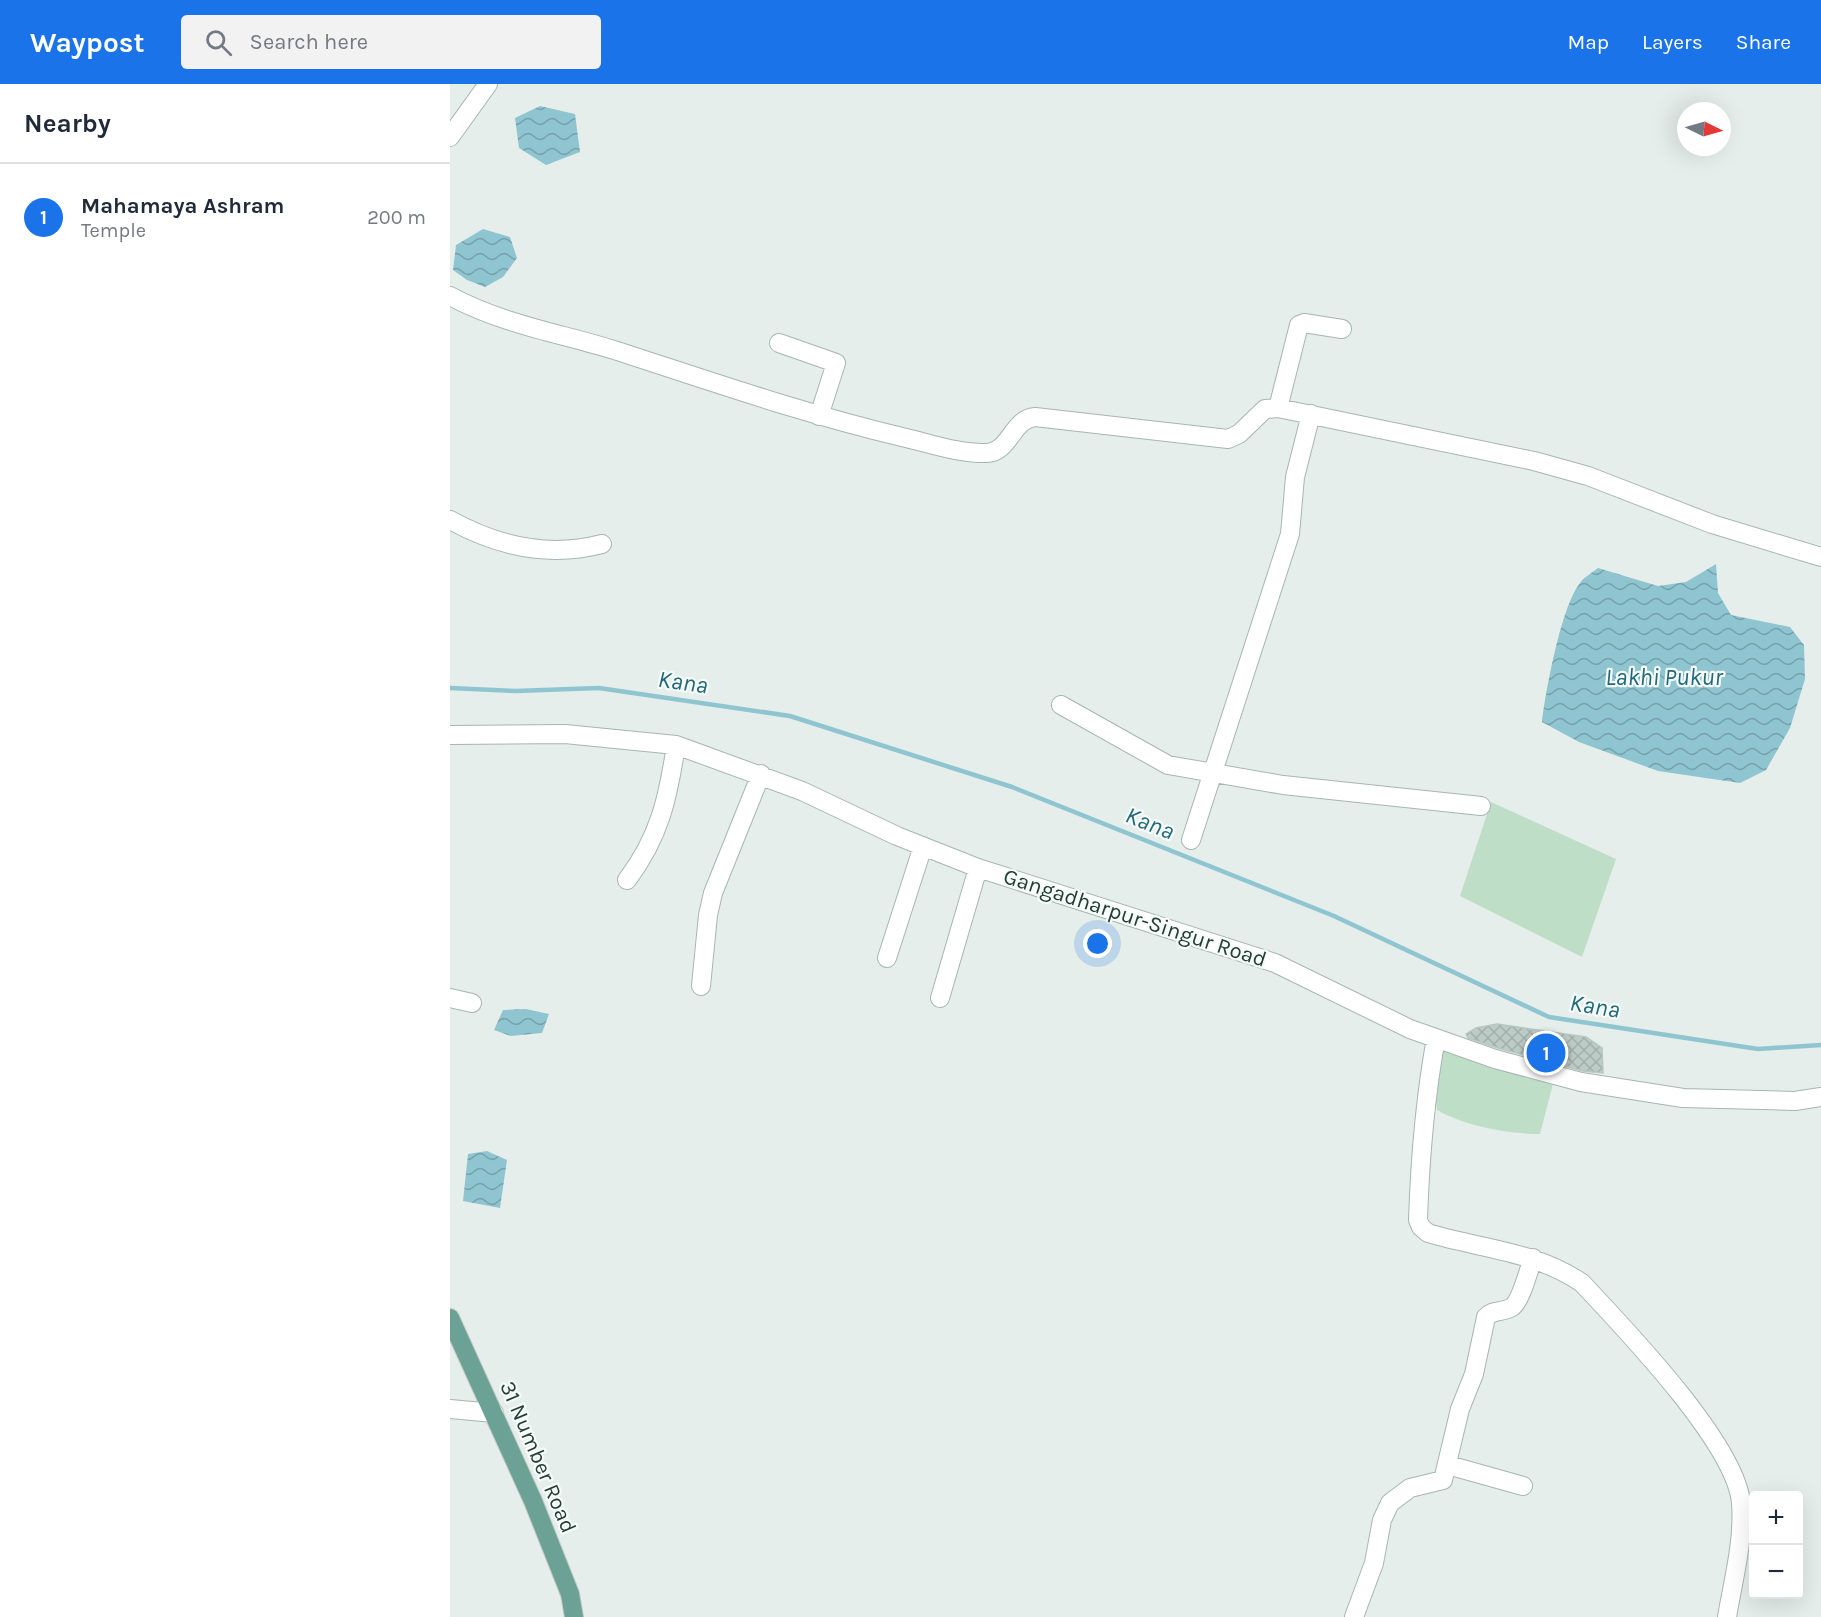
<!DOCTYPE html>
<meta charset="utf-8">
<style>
body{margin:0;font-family:Karla,sans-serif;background:#f2f2f3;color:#1f2937}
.controls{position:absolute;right:18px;bottom:18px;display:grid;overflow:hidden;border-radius:6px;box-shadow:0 6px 24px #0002}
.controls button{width:54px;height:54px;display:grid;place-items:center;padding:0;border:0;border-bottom:2px solid #e0e1e3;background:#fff;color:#1f2937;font:30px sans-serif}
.compass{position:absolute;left:1227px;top:18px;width:54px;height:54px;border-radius:50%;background:#fff;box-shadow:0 6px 24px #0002;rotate:95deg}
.you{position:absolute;left:648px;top:860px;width:21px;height:21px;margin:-15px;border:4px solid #fff;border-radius:50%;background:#1a73e8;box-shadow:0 0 0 9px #1a73e833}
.badge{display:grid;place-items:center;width:39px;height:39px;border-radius:50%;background:#1a73e8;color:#fff;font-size:20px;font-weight:700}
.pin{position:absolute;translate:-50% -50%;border:3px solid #fff;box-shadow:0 2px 6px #0006}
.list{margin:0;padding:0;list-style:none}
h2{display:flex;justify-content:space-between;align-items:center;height:78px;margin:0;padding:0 24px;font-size:26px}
h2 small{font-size:20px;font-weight:400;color:#747a83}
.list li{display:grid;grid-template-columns:39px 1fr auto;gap:18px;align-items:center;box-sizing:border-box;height:108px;padding:0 24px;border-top:2px solid #e0e1e3}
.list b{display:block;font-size:22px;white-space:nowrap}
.list p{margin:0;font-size:20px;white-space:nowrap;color:#747a83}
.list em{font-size:20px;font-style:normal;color:#747a83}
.icon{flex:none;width:33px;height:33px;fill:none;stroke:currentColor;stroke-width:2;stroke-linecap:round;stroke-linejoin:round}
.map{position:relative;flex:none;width:1371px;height:1533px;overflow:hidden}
header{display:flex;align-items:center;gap:36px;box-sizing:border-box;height:84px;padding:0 30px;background:#1a73e8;color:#fff}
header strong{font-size:28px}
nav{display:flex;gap:33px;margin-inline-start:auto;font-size:21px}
.search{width:420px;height:54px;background:#f2f2f3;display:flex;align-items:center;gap:15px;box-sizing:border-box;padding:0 21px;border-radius:6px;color:#747a83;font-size:22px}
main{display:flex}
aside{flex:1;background:#fff}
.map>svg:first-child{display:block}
.grass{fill:#bfdec8}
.water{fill:url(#water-waves)}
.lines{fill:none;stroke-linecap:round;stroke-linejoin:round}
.stream{stroke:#8fc5d1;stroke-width:4.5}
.building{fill:url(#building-cross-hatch);stroke:#b7c7c1;stroke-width:1.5}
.minor-casing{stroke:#a7b6b1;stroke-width:20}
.major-casing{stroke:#c2c9c7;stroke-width:20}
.minor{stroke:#fff;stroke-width:18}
.major{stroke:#6ba295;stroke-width:18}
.labels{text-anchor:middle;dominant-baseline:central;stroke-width:4.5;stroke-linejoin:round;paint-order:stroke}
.street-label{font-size:22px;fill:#243f38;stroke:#f6faf8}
.water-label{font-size:24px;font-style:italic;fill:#1f6a7a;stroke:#f6faf8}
</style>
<header>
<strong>Waypost</strong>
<div class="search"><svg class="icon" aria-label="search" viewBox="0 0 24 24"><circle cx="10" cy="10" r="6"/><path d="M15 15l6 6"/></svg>Search here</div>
<nav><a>Map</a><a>Layers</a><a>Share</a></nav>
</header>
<main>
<aside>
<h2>Nearby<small></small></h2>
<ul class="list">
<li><span class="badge">1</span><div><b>Mahamaya Ashram</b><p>Temple</p></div><em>200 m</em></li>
</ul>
</aside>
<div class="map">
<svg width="1371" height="1533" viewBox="0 0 1371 1533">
<defs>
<pattern id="water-waves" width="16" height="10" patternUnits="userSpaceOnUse" patternTransform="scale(1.5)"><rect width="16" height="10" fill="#8fc5d1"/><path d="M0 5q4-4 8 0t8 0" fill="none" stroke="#75a1ab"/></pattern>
<pattern id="building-cross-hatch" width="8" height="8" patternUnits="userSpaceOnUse" patternTransform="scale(1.5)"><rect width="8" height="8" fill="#bdcbc6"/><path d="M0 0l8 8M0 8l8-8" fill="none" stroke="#a2afab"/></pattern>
</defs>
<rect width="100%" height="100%" fill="#e5eeea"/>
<path class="grass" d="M1041 718 1166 775 1132 873 1010 812Z
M990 961 1104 996 1090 1050C1058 1050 1015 1042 987 1026L983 989Z"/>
<path class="water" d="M90 22 125 30 130 68 96 81 69 64 65 34Z
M33 145 60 153 67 174 53 193 35 203 17 196 3 186 6 161Z
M1266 480 1268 509 1281 531 1340 543 1354 561 1355 595 1340 644 1316 686 1290 699 1208 687 1129 658 1092 638C1096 606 1111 523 1130 499 1134 493 1142 489 1148 484L1208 502 1236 498Z
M76 925 99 930 92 949 61 952 44 946 53 926Z
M37 1067 57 1076 50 1124 13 1117 18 1070Z"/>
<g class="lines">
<path class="stream" d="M0 604 66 607 149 604 340 632 562 703 884 832 1099 933 1308 965 1371 961"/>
</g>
<path class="building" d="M1047 940 1136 953 1152 964 1153 989 1133 987 1048 964 1018 954 1016 950 1026 944Z"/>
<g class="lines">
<g class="minor-casing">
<path id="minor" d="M0 53 38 0
M0 212C52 240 109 249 164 266 260 297 354 330 452 353 479 359 509 370 537 369 560 368 562 335 585 333L778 355 789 350 815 325 828 324 1084 377 1138 392 1262 440 1371 473
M329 259 386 279 369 332
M828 324 849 241 854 239 892 245
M0 436C47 462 98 474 152 460
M611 621 718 681 833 701 1031 722
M0 651 115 650 226 661 352 707 447 752 528 784 825 879 960 945 1045 975 1131 998 1233 1014 1345 1017 1371 1013
M741 756 840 450 845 393 861 330
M177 796C210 752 218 714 226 661
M437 874 473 762
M251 902 258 831 263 809 311 690
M0 914 22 919
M490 914 528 784
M986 954C975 1014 970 1075 968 1136L971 1143 978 1149C1031 1165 1085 1167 1132 1199 1175 1245 1286 1360 1291 1419 1294 1457 1283 1497 1277 1533
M0 1325 44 1329
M998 1381 1073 1402
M904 1533 924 1479 932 1436 940 1419 960 1404 993 1396 1010 1325 1024 1290 1036 1233C1043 1225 1053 1229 1062 1223 1071 1217 1079 1185 1083 1174"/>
</g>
<g class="major-casing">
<path id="major" d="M0 1234 83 1417 120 1510 124 1533"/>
</g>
<use href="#minor" class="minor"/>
<use href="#major" class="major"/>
</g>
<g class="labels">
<g class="street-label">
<text transform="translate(685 834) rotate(18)">Gangadharpur-Singur Road</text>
<text transform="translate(88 1373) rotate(67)">31 Number Road</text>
</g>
<g class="water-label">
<text x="1214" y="593">Lakhi Pukur</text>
<text transform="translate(233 598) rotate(8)">Kana</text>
<text transform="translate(700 739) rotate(22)">Kana</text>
<text transform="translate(1145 922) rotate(9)">Kana</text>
</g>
</g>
</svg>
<div class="controls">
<button>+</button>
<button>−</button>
</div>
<svg class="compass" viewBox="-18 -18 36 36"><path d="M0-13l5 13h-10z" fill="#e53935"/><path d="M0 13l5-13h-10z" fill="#747a83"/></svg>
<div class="you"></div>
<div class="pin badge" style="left:1096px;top:969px">1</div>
</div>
</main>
